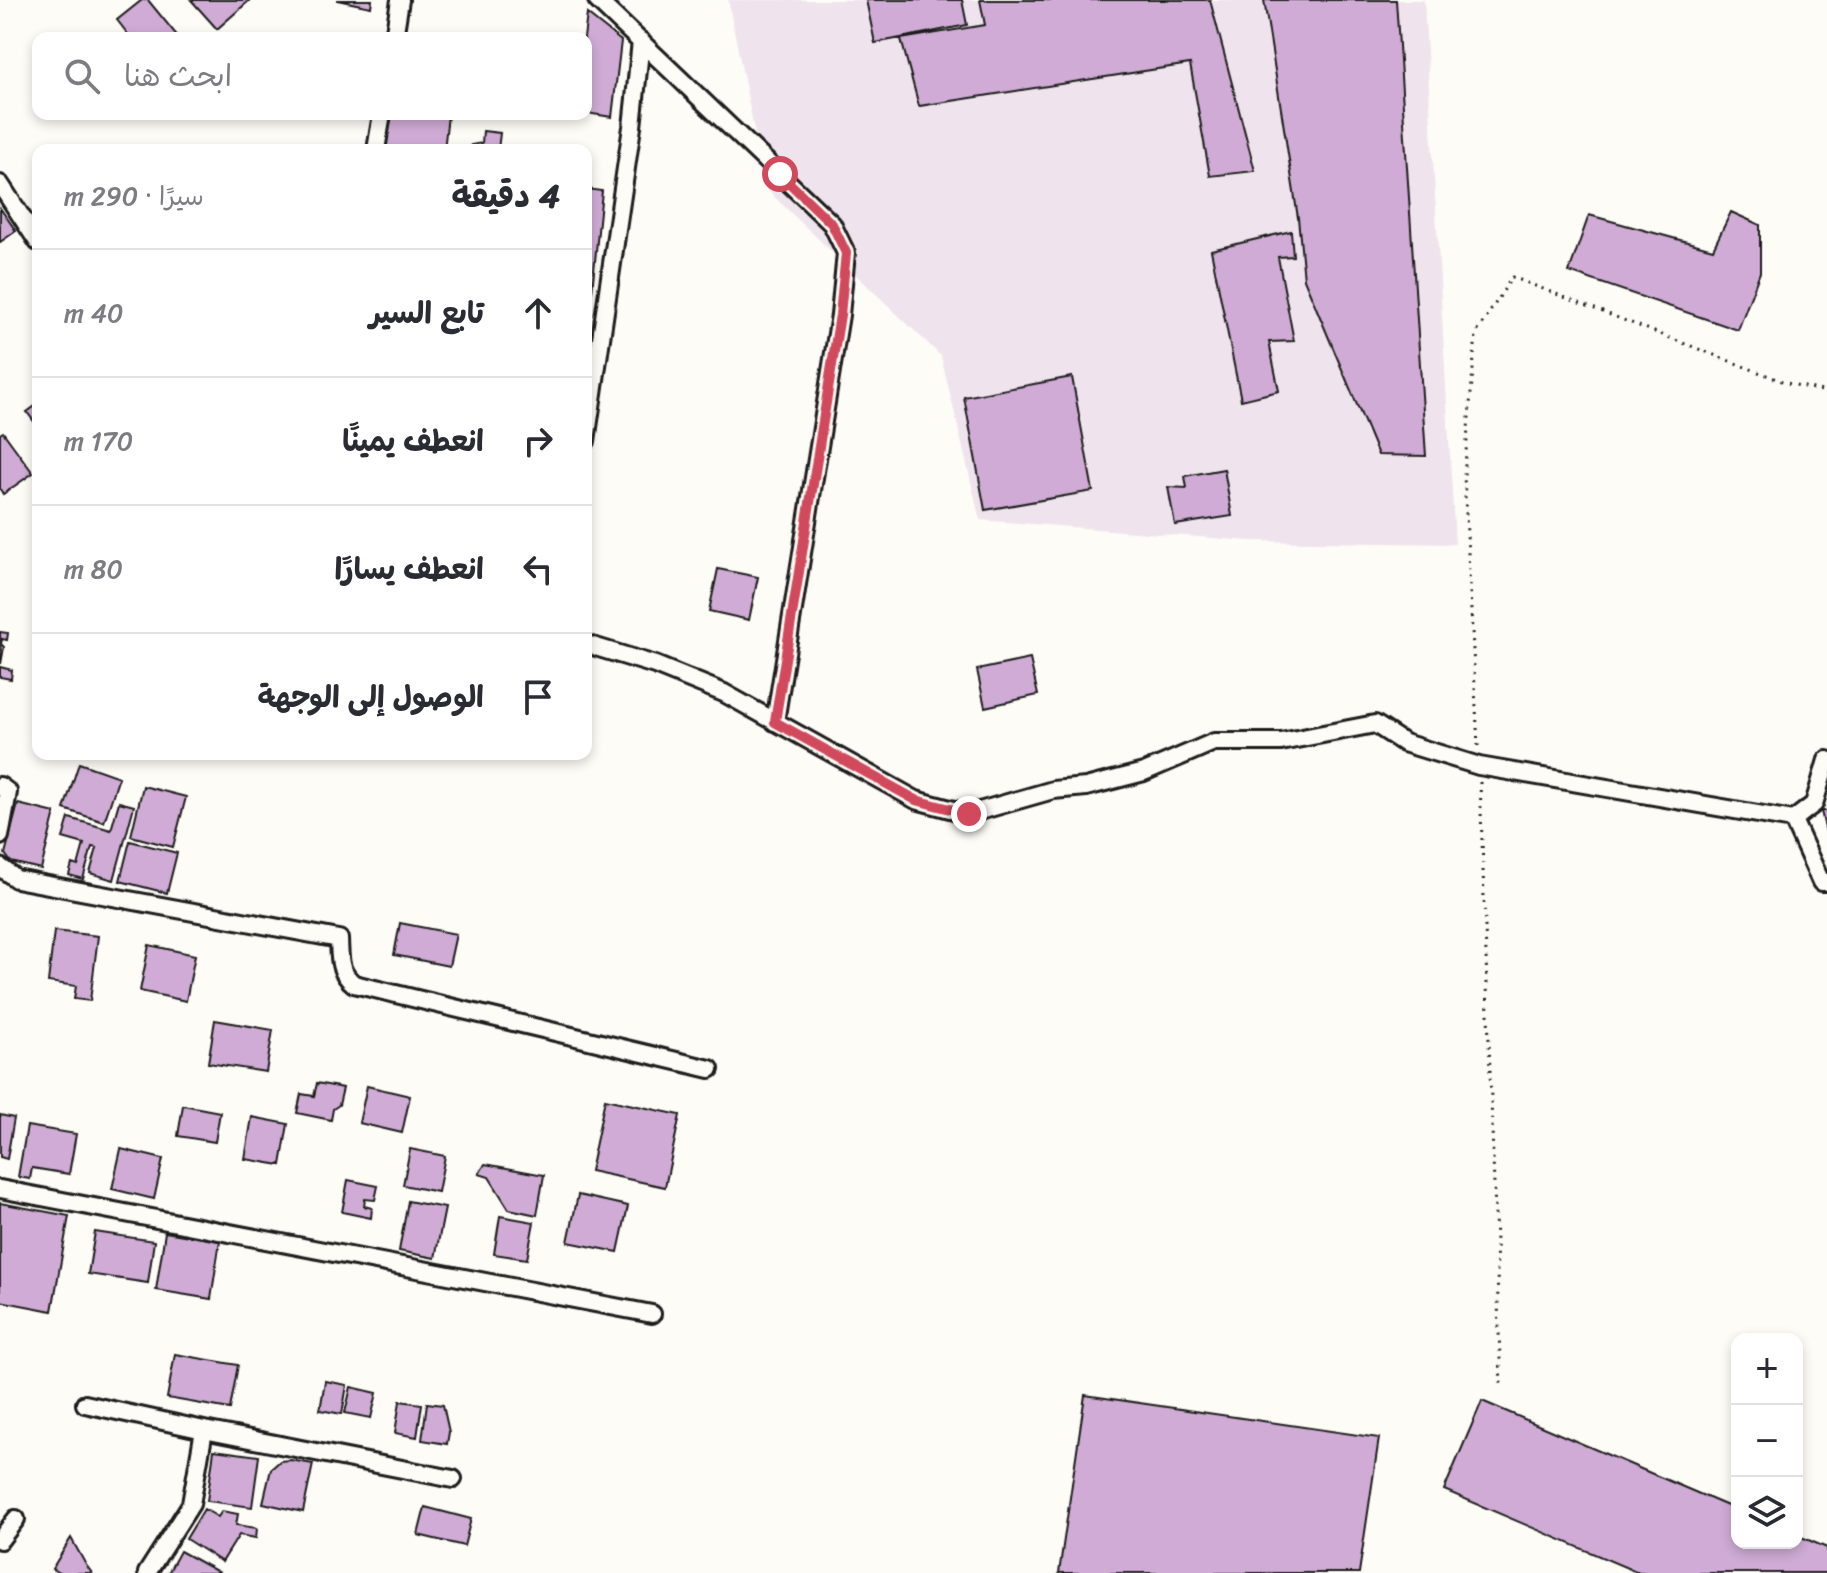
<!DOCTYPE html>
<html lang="ar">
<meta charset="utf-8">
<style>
body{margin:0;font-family:Sriracha,"Playpen Sans Arabic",sans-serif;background:#f2f2f3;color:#2b2b33;direction:rtl}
.controls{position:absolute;right:24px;bottom:24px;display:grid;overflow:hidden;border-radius:16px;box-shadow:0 4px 12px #0003}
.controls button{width:72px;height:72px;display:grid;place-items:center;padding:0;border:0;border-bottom:2px solid #e1e1e2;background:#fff;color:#2b2b33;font:40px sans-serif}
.stop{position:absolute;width:24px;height:24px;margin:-18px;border:6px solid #d1495b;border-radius:50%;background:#fff}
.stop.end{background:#d1495b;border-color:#fff;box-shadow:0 2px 8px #0008}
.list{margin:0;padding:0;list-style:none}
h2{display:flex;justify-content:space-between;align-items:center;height:104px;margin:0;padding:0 32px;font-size:34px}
h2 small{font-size:26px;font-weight:400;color:#7c7c81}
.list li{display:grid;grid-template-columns:52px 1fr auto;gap:24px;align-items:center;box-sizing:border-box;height:128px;padding:0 32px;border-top:2px solid #e1e1e2}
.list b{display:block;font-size:30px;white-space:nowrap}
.list em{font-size:26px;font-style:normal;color:#7c7c81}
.icon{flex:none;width:44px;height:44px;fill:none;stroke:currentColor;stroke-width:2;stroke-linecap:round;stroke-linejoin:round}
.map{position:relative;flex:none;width:1827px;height:1573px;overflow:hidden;direction:ltr}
.search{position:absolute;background:#fff;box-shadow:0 4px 12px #0003;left:32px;top:32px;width:560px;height:88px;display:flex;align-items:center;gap:20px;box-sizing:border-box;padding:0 28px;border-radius:16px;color:#7c7c81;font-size:30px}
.panel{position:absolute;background:#fff;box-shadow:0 4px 12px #0003;left:32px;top:144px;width:560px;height:616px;border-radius:16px;direction:rtl}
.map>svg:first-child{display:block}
.built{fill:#efe4ed}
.building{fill:#cfabd5;stroke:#1c1c1c;stroke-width:2}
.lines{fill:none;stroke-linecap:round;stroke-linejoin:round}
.minor-casing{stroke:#1c1c1c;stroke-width:22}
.path{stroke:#1c1c1c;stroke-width:3;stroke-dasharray:2 6;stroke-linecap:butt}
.minor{stroke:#fdfcf7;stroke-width:16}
.route{stroke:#d1495b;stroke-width:10}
</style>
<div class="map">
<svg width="1827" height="1573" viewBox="0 0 1827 1573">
<rect width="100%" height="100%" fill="#fdfcf7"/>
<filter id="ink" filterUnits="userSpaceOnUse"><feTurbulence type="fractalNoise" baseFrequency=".0125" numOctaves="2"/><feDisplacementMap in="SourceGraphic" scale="16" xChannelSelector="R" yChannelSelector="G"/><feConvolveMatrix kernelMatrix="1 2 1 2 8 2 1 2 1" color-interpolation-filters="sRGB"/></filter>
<g filter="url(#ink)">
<path class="built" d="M728 0H1424L1455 544 1249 541 980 520 941 356 766 189Z"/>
<path class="building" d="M142 0H148L179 38H131L117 20Z
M191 0H250L217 29Z
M337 0H372L371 7Z
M866 0H962L967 25 875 43Z
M980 0H1210L1255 171 1210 176 1190 64 919 106 901 39 985 25Z
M1264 0H1396L1426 456 1378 455 1304 279 1298 218Z
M587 14 621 41 612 117 586 113 584 38Z
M385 114 448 115 444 150H381Z
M483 131 500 133 498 150H470L471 145 482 143Z
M586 189 602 191 592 291 586 290Z
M0 208 16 231 0 242Z
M1731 212 1760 225V272L1738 330 1569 272 1589 215 1713 249Z
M1291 231 1293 256 1278 257 1294 341 1269 342 1279 391 1241 400 1211 250Z
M1072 377 1093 491 985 510 964 397Z
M38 404V427L27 412Z
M3 432 33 473 3 494 0 489V434Z
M1224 469 1232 516 1175 525 1168 487 1187 488 1185 476Z
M718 569 758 577 749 620 709 611Z
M0 632 8 633 7 640 2 639 1 644 4 647 1 664Z
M1030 659 1038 695 985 707 977 670Z
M0 667 12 670 11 679 0 677Z
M79 763 119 777 104 822 64 809Z
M143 786 186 797 173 847 131 836Z
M119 802 134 806 114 880 90 873 97 848 92 847 83 879 69 875 72 864 78 866 84 844 63 838 69 818 111 830Z
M18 804 55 813 41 869 11 862 5 854Z
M1821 811H1827V837Z
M130 841 177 853 167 893 120 881Z
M400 923 456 934 449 966 394 955Z
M54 931 98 936 90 1001 74 999 76 986 48 982Z
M149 945 195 955 186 1001 140 991Z
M215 1020 273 1030 266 1072 208 1063Z
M317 1083 343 1088 339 1105 333 1109 331 1120 297 1113 301 1094 314 1096Z
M367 1086 410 1096 402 1133 359 1123Z
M605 1099 680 1115 665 1187 590 1171Z
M183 1105 220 1112 215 1142 178 1136Z
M0 1115 14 1118 7 1159 0 1157Z
M252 1117 288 1124 281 1165 245 1159Z
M27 1126 76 1134 69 1174 32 1168 30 1179 18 1177Z
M121 1149 163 1159 154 1199 112 1189Z
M410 1149 445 1156 438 1192 403 1185Z
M485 1164 544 1175 537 1215 509 1209 489 1177 479 1174Z
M348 1180 378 1186 375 1200 365 1199 364 1206 372 1208 371 1218 342 1212Z
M578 1195 628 1206 618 1252 568 1242Z
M408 1201 445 1208 435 1258 399 1251Z
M0 1203 69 1216 52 1311 0 1301Z
M500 1216 534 1222 527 1259 494 1254Z
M95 1232 154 1241 148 1283 88 1274Z
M165 1232 220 1241 211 1299 156 1290Z
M175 1354 238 1365 230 1409 167 1398Z
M325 1381 347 1385 342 1414 320 1410Z
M351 1387 377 1393 371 1418 345 1413Z
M1085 1395 1379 1438 1359 1573H1059Z
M400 1401 422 1404 417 1437 395 1433Z
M1482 1401 1737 1510V1543H1797V1535L1827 1548V1573H1639L1444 1490Z
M427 1403 443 1405 449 1432 447 1444 422 1440Z
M214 1450 259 1456 252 1507 207 1501Z
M290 1460 313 1464 303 1512 263 1503 271 1469 280 1461Z
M425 1507 471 1519 464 1546 418 1535Z
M204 1509 218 1517 222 1511 238 1514 236 1525 257 1528 256 1538 239 1535 222 1562 186 1539Z
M71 1538 86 1565 92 1573H59L52 1569Z
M180 1551 220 1573H168Z"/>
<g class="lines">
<g class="minor-casing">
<path id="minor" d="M597 0 832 224 846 253 840 315 775 722
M394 38 400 0
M376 150 382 114
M0 184 38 242
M586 441 632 127 641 41
M586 644 655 665 724 693 916 800 969 814 1053 790 1086 787 1144 772 1214 742H1281L1375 724 1404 743 1479 766 1793 820 1821 882H1827
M0 786 8 792 0 836
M1793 820 1814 804 1827 760
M0 867 16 879 339 939C340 958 338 971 354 984L710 1069
M0 1189 652 1314
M85 1404 204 1430
M0 1540 16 1519
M147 1573 191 1504 204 1430 453 1479"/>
</g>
<path class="path" d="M1478 746 1464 476 1476 334 1512 277 1787 383 1827 392
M1480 782 1501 1387"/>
<use href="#minor" class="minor"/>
</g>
</g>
<g class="lines" filter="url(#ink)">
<path class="route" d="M780 174 832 224 846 253 840 315 775 722 916 800 969 814"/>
</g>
</svg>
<div class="controls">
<button>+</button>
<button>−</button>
<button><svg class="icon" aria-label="layers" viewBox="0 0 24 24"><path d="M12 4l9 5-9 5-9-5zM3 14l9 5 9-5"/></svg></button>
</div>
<div class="stop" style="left:780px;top:174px"></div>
<div class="stop end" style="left:969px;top:814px"></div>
<div class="search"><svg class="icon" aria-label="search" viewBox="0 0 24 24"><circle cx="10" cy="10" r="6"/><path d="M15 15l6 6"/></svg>ابحث هنا</div>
<section class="panel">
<h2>4 دقيقة<small>سيرًا · 290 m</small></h2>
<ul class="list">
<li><svg class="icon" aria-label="ahead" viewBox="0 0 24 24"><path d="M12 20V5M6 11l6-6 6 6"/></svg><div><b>تابع السير</b></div><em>40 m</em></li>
<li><svg class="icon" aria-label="right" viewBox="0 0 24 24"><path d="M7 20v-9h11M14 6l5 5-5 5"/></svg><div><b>انعطف يمينًا</b></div><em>170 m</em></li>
<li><svg class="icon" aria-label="left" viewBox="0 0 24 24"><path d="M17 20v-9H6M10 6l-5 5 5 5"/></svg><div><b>انعطف يسارًا</b></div><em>80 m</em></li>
<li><svg class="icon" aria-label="arrive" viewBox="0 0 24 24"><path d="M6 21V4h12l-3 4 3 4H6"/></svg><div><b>الوصول إلى الوجهة</b></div></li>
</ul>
</section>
</div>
